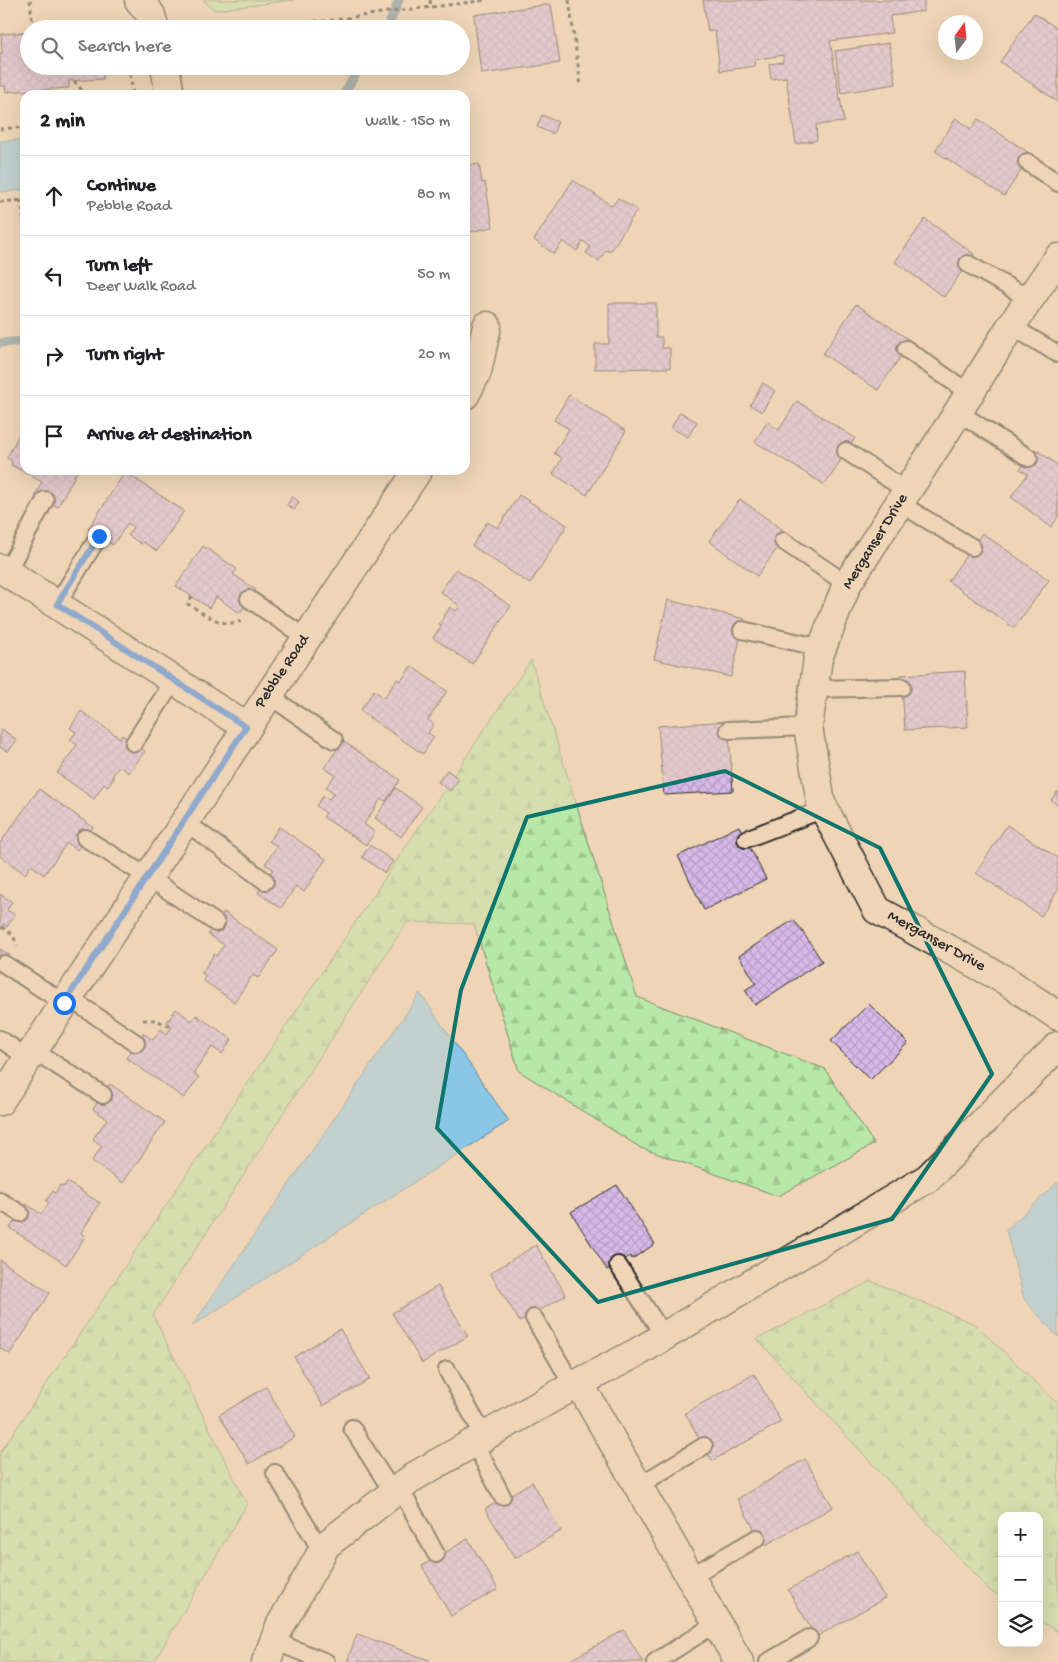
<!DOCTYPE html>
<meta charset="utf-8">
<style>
body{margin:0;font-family:"Gochi Hand",sans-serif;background:#f6f6f6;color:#202124}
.controls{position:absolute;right:15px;bottom:15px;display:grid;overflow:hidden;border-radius:10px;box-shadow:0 5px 20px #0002}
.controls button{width:45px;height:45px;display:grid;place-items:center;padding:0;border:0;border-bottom:1px solid #e0e0e0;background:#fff;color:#202124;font:25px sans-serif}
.compass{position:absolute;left:938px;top:15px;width:45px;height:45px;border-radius:50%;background:#fff;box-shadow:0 5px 20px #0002;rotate:15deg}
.stop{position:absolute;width:15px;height:15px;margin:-11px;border:4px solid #1a73e8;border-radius:50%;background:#fff}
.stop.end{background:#1a73e8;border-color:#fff;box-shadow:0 1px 5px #0008}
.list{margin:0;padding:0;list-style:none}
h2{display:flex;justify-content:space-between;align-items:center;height:65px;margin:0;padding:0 20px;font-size:21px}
h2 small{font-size:16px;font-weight:400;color:#757577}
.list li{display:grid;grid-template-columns:32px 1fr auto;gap:15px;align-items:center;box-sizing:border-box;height:80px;padding:0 20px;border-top:1px solid #e0e0e0}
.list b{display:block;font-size:19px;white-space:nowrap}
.list p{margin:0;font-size:16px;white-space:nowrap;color:#757577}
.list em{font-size:16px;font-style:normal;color:#757577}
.icon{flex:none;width:28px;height:28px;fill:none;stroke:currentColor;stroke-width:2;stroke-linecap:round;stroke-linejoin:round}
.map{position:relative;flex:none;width:1058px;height:1662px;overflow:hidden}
.search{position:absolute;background:#fff;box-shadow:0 5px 20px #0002;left:20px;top:20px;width:450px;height:55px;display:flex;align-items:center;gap:12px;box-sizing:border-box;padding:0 18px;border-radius:28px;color:#757577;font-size:19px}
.panel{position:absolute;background:#fff;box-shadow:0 5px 20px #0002;left:20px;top:90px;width:450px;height:385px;border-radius:15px}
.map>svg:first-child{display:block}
.green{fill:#b8e8a7;stroke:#728a69}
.forest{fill:url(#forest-firs);stroke:#728a69}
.water{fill:#89c7e9;stroke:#63899d}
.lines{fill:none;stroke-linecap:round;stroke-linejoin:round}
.stream{stroke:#63899d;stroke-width:9}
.building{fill:url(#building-cross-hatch);stroke:#2b2b2b}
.lane-casing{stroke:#2b2b2b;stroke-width:20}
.street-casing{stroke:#2b2b2b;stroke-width:31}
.path{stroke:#2b2b2b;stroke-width:3;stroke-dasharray:4 4;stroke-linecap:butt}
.lane{stroke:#efd5b6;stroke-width:16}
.street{stroke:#efd5b6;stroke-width:28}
.route{stroke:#1a73e8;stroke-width:6}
.marked{fill:none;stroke:#0f766e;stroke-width:4;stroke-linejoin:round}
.labels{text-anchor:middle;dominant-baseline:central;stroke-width:4.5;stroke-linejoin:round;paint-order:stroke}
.street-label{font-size:16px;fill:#2b2b2b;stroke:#efd5b6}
</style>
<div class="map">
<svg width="1058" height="1662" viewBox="0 0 1058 1662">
<defs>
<pattern id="forest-firs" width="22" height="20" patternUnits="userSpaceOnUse" patternTransform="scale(1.25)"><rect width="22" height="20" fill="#b8e8a7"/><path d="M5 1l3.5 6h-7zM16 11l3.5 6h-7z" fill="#9ec790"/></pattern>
<pattern id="building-cross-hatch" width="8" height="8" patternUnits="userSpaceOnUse" patternTransform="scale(1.25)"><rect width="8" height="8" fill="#d6b9e7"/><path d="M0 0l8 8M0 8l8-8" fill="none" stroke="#b89fc6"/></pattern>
</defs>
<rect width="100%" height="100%" fill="#efd5b6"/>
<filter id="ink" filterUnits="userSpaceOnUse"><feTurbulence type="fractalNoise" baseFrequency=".02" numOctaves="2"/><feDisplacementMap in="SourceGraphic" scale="10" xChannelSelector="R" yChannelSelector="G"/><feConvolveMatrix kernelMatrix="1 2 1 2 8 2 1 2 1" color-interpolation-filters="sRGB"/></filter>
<g filter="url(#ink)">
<path class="green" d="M203 0H294L215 10Z"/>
<path class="forest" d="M531 660 637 997 825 1069 874 1144 778 1196 641 1148 519 1071 474 924 407 922 153 1315 247 1504 154 1662H0V1453Z
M871 1281 975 1324 1058 1404V1632L1039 1620V1516H1002V1598L989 1590 757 1339Z"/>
<path class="water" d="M25 140V190L0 192V141Z
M420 993 509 1121 192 1326Z
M1058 1182V1337L1024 1299 1006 1230Z"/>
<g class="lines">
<path class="stream" d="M386 29 391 20 399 0
M343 95 361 66
M0 343 25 341"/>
</g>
<path class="building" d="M703 0H924V11L890 16 892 33 830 41 844 122 816 125 817 140 796 144 786 77 771 79 769 64 783 62V55L754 60 755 66 720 71 715 31 708 32Z
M551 4 560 63 481 74 474 15Z
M1034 13 1058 29V102L1000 62Z
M29 32V66H103V79L69 81V88L6 92 5 86H0V53H2L1 34Z
M889 43 896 84 841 93 835 51Z
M542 115 558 122 553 134 537 127Z
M956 118 971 129 978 119 1032 155 1004 196 935 151Z
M479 164 482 183 485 182 493 227 465 233V166Z
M573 180 612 206 618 198 637 210 610 252 606 250 599 261 586 253 590 247 583 241 577 251 563 241 554 254 534 240Z
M925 219 974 254 944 297 895 262Z
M609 303H656V337H662V348H670V368L595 369V344H609Z
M856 304 911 341 878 390 823 354Z
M763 383 775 391 762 412 750 405Z
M569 395 626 431 587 495 553 474 562 458 554 453 569 429 554 420Z
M797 401 855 438 825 485 755 442 767 422 779 430Z
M680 412 697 422 688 437 671 428Z
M25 423V470H78L58 507 35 495 42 482 11 465 12 461 7 458Z
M1035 449 1058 465V517L1051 527 1011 497 1028 474 1020 469Z
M125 472 184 511 157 551 143 542 141 544 128 535 133 527 128 523 113 545 88 529Z
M519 495 567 525 530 584 472 546 487 522 498 528Z
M292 496 299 502 294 510 287 505Z
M740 499 788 534 757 576 709 541Z
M982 533 1049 580 1014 628 948 581Z
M203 546 237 569 233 574 256 590 240 613 216 597 209 608 176 586Z
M456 569 511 606 472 664 433 638 442 625 439 624 450 607 456 611 460 606 440 592Z
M668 600 745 619 731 677 654 659Z
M411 666 447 691 428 720 434 724 428 733 434 737 423 754 360 711 374 690 384 698 397 679 401 681Z
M965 671 968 727 905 730 901 675Z
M81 711 120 738 122 735 145 751 129 773 119 766 112 777 114 778 108 787 104 784 94 799 57 773 77 745 70 740 76 732 70 728Z
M728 721 733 791 664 795 658 726Z
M2 729 17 740 8 752 0 747V732Z
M343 741 400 780 386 801 381 799 364 824 375 832 366 845 323 817 326 813 316 806 323 796 329 799 334 793 326 787 335 775 324 768Z
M447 770 459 779 450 791 438 782Z
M396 788 422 807 401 837 375 818Z
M39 789 93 827 77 850 67 843 44 875 31 865 25 874 0 856V843Z
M1058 791V805L1051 800Z
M1007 825 1058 858V890L1041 916 976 873Z
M739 826 766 879 704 910 678 856Z
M279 827 326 859 304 892 296 886 281 908 258 893 273 869 265 864 277 846 269 841Z
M370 845 393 861 385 873 362 857Z
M0 894 12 902 7 910 15 915 7 927 4 924 0 930Z
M224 912 278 950 258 978 253 975 234 1002 203 980 206 976 202 973 214 954 216 956 224 945 208 934Z
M793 920 798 925 822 961 755 1005 745 990 756 983 739 956Z
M0 949 10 955 0 970Z
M869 1004 908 1043 870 1080 831 1041Z
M176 1009 192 1021 196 1015 232 1039 222 1054 212 1047 194 1073 199 1077 184 1098 126 1058 143 1033 153 1040 161 1029 167 1034 172 1026 167 1022Z
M110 1084 165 1122 123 1183 92 1161 102 1146 93 1139 107 1119 93 1109Z
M67 1182 100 1203 81 1233 85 1237 66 1265 10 1228 26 1204 41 1214 49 1203 46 1201 53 1191 55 1193 60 1185 64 1187Z
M617 1185 655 1244 632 1259 630 1256 607 1270 571 1212Z
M536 1245 566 1295 520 1322 490 1273Z
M0 1260 50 1293 10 1354 0 1348Z
M438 1286 468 1336 422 1363 392 1313Z
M340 1329 370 1379 323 1406 294 1357Z
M754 1374 781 1422 712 1461 685 1413Z
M266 1387 295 1437 249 1464 219 1415Z
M805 1459 833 1507 764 1546 737 1499Z
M532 1482 561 1531 515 1558 485 1509Z
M468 1539 498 1589 451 1616 422 1566Z
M857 1551 885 1598 816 1637 788 1590Z
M624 1630 643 1662H567Z
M357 1634 429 1660V1662H347Z"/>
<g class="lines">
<g class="lane-casing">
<path id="lane" d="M1027 162 1058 183
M968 264 1030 299
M1011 326 1058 354
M906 349 969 393
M958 412 1029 458
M846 451 907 491
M899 503 972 547
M783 541 847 584
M7 572 45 500
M249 599 306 638
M57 604 99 536
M742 630 822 648
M813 689 902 687
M268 695 334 740
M728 730 808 727
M134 743 174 680
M184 821 265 881
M85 838 148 877 216 923
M746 839 824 809
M4 964 64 1003
M68 997 136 1043
M0 1039 28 1058
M33 1050 103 1095
M0 1201 20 1213
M618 1265 664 1336
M534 1318 573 1386
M447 1370 484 1436
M352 1428 393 1493
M474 1442 502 1496
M275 1473 322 1552
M638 1486 704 1446
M400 1488 436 1554
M691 1576 757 1538
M274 1641 326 1662
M655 1662 717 1623
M768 1662 809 1638"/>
</g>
<g class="street-casing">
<path id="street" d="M139 0 151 15 155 29
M165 66 170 95
M1058 258 1011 326 950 425 847 584 818 658 808 727 821 803 877 910 1005 980 1058 1016
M465 395 477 372 487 326
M0 568 246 727
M0 1101 418 470
M579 1383 739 1662
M266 1662 280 1626 326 1545 415 1476 573 1386 638 1352 928 1178 1058 1046"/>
</g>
<path class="path" d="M30 0 33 29
M430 0 431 7 487 0
M569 0 581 87
M300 29 316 21H327L395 11 431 7
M129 66 133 95
M103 67 121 66
M74 81 86 95
M37 90 38 95
M0 129 25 127
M21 200 25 230
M0 202 25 200
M192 596 188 604C204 613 221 629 241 621
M2 927 13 935 17 945
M143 1020H156L171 1027"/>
<use href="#lane" class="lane"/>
<use href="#street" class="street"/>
</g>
</g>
<g class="lines" filter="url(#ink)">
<path class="route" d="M64 1003 246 727 57 604 99 536"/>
</g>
<path d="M0 0H1058V1662H0ZM725 771 880 848 992 1074 892 1219 598 1302 437 1128 461 990 527 817Z" fill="#efd5b6" fill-opacity=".55" fill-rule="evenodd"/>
<path class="marked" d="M725 771 880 848 992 1074 892 1219 598 1302 437 1128 461 990 527 817Z"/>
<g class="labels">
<g class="street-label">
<text transform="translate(876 542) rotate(-58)">Merganser Drive</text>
<text transform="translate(283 672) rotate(-56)">Pebble Road</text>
<text transform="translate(936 942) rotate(29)">Merganser Drive</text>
</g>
</g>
</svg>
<div class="controls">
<button>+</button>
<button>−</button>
<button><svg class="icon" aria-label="layers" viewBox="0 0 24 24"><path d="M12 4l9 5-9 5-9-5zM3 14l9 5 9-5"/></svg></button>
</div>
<svg class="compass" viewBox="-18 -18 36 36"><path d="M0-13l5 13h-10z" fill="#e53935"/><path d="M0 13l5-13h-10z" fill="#757577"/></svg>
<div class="stop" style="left:64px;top:1003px"></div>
<div class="stop end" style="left:99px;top:536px"></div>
<div class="search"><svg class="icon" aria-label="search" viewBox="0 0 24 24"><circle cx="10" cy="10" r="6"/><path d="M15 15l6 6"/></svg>Search here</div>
<section class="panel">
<h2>2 min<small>Walk · 150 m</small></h2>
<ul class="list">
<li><svg class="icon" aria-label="ahead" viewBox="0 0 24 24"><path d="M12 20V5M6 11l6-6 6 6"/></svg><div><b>Continue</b><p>Pebble Road</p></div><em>80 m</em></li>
<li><svg class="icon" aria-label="left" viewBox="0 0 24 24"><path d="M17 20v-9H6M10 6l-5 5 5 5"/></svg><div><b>Turn left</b><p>Deer Walk Road</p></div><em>50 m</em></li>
<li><svg class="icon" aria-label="right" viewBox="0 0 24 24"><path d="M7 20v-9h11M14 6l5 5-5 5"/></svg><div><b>Turn right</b></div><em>20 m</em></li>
<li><svg class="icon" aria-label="arrive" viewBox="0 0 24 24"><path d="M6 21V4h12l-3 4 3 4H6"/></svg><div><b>Arrive at destination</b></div></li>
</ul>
</section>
</div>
